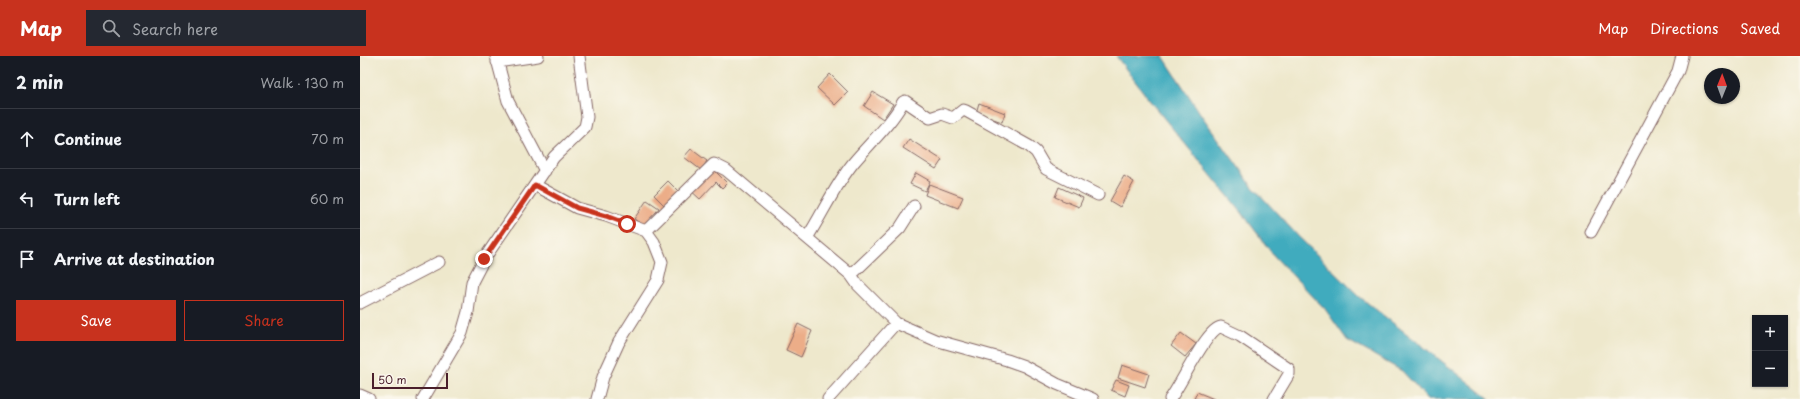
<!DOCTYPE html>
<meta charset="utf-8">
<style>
body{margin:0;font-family:"Playpen Sans",sans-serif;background:#242831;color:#f1f3f6}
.controls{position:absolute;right:12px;bottom:12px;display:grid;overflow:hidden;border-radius:0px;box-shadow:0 1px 3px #0004}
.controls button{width:36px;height:36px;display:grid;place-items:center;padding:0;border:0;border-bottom:1px solid #363941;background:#171b24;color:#f1f3f6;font:20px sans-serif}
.compass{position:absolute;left:1344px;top:12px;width:36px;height:36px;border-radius:50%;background:#171b24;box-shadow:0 1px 3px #0004;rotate:1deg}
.scale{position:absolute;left:12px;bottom:10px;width:76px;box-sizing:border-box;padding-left:4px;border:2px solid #4a1f2b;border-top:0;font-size:11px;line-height:14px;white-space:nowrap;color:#4a1f2b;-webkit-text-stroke:3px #fbf7ec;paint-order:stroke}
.stop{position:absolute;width:12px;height:12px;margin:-9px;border:3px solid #c8321e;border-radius:50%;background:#fff}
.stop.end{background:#c8321e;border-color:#fff;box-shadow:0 1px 4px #0008}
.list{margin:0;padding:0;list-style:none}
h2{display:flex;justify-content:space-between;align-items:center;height:52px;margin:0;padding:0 16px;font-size:17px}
h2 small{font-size:13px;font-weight:400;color:#9ea1a6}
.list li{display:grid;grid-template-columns:26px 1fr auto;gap:12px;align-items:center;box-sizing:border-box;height:60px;padding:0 16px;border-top:1px solid #363941}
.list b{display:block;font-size:15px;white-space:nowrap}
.list em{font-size:13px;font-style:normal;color:#9ea1a6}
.actions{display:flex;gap:8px;padding:12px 16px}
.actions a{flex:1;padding:9px 0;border:1px solid #c8321e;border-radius:0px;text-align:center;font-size:14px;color:#c8321e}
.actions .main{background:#c8321e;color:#fff}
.icon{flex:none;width:22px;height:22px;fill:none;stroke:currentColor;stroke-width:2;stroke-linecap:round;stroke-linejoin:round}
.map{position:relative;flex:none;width:1440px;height:343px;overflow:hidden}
header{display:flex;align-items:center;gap:24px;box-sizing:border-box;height:56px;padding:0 20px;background:#c8321e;color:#fff}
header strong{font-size:19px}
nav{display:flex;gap:22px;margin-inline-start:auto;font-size:14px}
.search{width:280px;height:36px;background:#242831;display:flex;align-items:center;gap:10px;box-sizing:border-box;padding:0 14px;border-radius:0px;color:#9ea1a6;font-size:15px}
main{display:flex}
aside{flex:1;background:#171b24}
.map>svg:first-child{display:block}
.water{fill:#3fabbe;stroke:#446574}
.building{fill:#ecad88}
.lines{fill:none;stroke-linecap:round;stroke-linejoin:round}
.street-casing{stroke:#836563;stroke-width:13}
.street{stroke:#fff;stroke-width:11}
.route{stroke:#c8321e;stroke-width:5}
</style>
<header>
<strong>Map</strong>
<div class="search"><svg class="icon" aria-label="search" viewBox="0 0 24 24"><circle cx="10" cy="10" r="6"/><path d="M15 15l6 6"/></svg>Search here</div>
<nav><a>Map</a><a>Directions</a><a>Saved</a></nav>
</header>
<main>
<aside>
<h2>2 min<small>Walk · 130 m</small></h2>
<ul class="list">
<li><svg class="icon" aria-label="ahead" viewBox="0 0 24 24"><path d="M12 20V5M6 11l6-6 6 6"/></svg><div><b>Continue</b></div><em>70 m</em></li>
<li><svg class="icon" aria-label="left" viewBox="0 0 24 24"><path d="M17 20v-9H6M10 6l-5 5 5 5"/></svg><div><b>Turn left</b></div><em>60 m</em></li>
<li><svg class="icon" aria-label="arrive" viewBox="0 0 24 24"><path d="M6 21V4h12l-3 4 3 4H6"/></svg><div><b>Arrive at destination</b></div></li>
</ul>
<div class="actions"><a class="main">Save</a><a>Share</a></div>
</aside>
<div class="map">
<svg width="1440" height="343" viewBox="0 0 1440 343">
<rect width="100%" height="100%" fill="#fbf7ec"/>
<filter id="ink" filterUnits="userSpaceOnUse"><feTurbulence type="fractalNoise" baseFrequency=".025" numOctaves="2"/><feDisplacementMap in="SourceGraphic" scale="8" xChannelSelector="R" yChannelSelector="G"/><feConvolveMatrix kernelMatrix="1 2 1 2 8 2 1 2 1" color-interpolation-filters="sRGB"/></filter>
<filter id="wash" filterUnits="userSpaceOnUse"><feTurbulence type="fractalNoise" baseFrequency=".012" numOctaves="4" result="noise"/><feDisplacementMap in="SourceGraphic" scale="16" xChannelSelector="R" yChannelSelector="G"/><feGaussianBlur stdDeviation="0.9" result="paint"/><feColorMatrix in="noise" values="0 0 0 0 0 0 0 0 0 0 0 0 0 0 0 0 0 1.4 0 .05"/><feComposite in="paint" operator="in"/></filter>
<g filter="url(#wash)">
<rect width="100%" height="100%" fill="#eee8cc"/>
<path class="water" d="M756 0H803L842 60 892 130 938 180 1000 241 1130 343H1068L1042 315 987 284 965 253 914 200 882 157 793 49Z"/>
<g id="blocks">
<path class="building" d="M470 18 488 36 475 49 457 32Z
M513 36 533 48 523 63 504 50Z
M619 47 645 57 642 66 616 57Z
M549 83 582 104 576 113 543 92Z
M331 93 347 105 341 114 324 101Z
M350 110 367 127 362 132 356 126 340 143 328 132Z
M556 117 570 125 565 135 550 128Z
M764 120 774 126 760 151 750 145Z
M308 125 319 136 305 150 294 139Z
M569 128 603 141 598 152 565 139Z
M699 131 723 142 719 151 695 141Z
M287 144 299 152 286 171 274 163Z
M438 268 452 275 441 301 426 294Z
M821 277 836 288 825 301 811 290Z
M762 309 789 318 785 331 758 322Z
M756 324 769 329 765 340 751 334Z
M837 336 854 343H834Z"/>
</g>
</g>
<g filter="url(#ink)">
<use href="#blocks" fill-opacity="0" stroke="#836563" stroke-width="1"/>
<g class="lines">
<g class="street-casing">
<path id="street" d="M136 0 148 45 185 115
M137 6 178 0
M175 129 217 152 246 160 286 175 294 186 302 206 298 224 259 286 243 321 237 343
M286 175 354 108 366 114 491 219 498 229 536 267
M1231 176 1318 15 1322 0
M447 182C463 157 475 129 494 106 511 86 530 69 543 46L545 45 570 62 582 58 593 62 603 54 606 55 669 90 676 96 686 113 738 139
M491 219 540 172 554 150
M0 247 79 206
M0 339 9 343
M63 343 102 277 108 256 112 226 124 203 194 101 225 71 227 61 219 0
M468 343 536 267 575 284 647 304 664 310 697 328 733 343
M810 343C821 329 847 272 861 271L880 280 929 313V318L914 343"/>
</g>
<use href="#street" class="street"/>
</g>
</g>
<g class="lines" filter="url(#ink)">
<path class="route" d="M124 203 175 129 217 152 246 160 267 168"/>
</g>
</svg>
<div class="controls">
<button>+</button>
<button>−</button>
</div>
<svg class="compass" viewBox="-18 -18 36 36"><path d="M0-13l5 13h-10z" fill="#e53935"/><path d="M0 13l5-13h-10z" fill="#9ea1a6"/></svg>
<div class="scale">50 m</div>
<div class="stop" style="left:267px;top:168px"></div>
<div class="stop end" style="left:124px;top:203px"></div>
</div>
</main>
